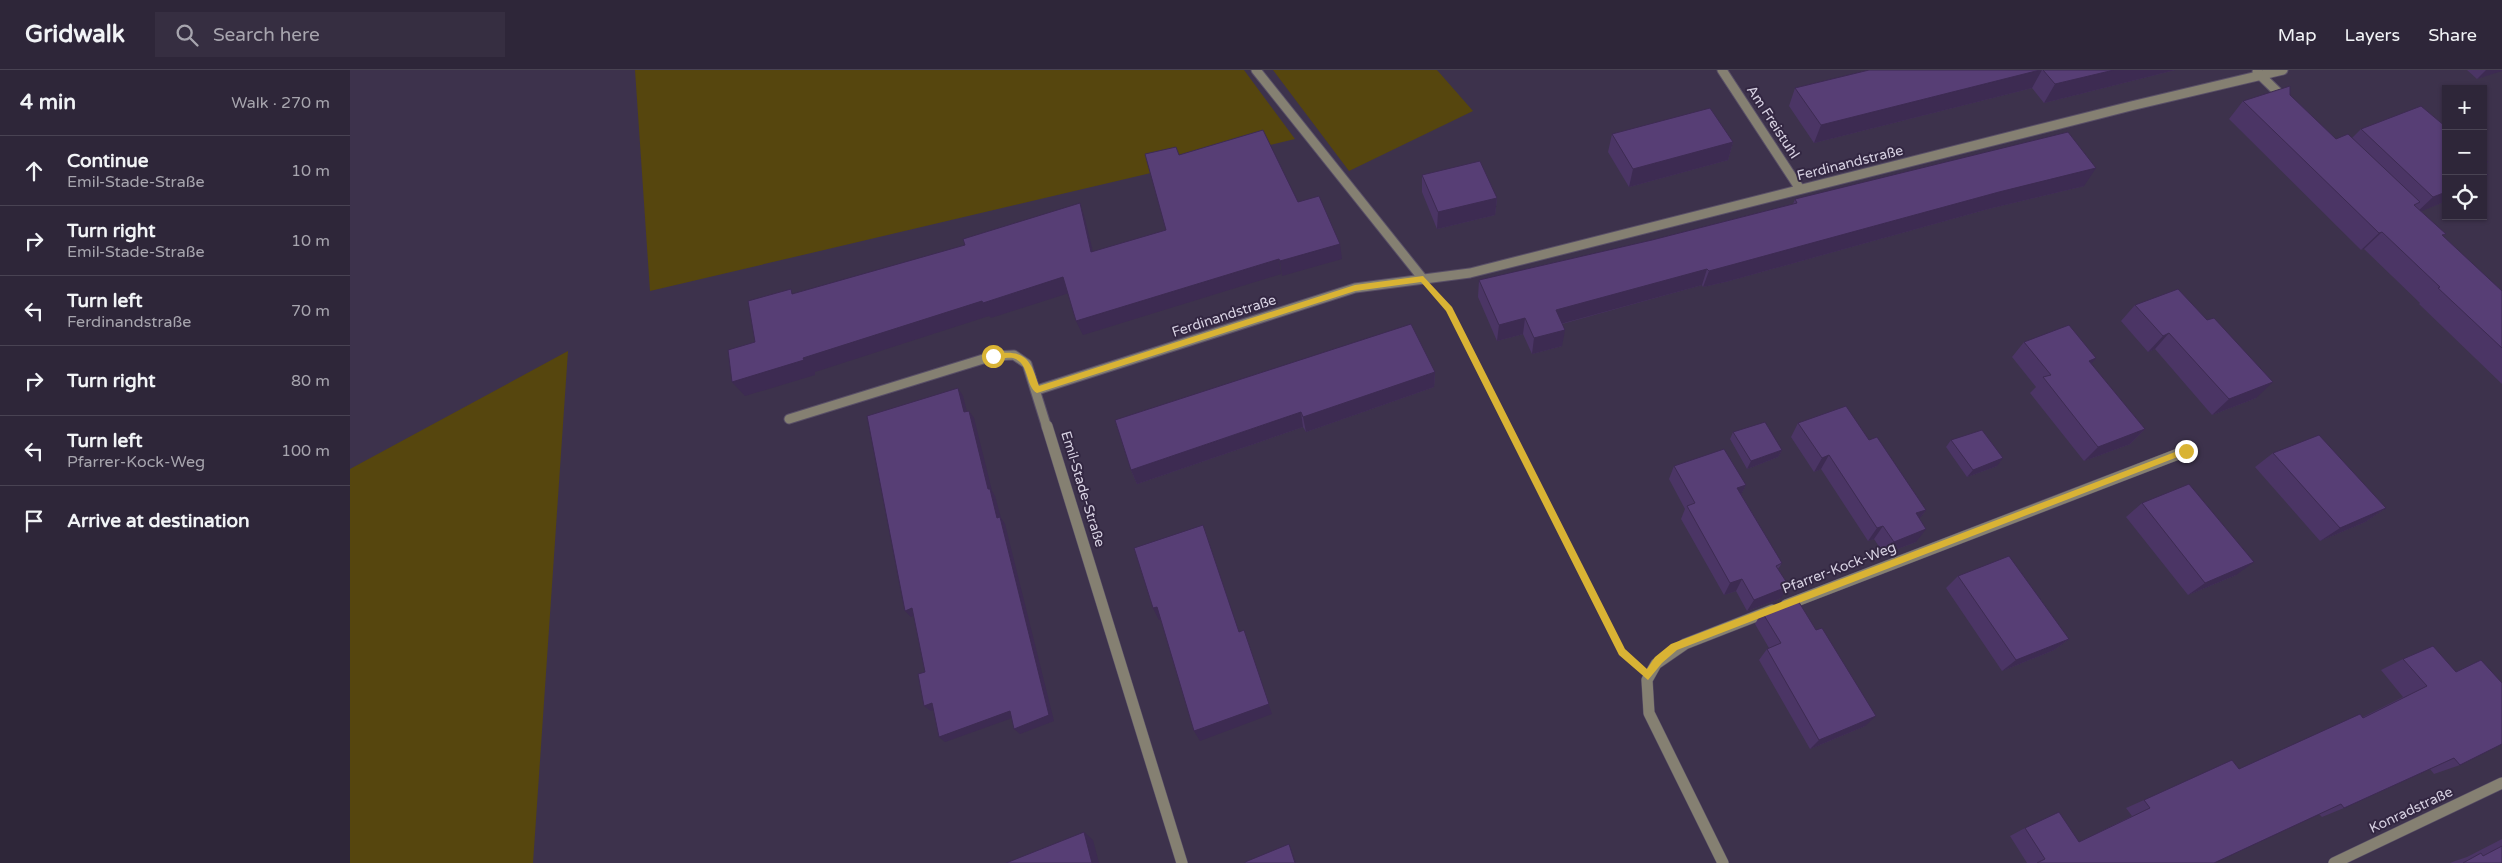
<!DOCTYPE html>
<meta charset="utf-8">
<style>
body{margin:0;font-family:"Varela Round",sans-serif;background:#362e41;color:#f1f3f6}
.controls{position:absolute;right:15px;top:15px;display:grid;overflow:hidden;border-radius:0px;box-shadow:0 1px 4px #0004}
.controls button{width:45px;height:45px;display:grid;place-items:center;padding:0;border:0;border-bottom:1px solid #494353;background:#2e2639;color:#f1f3f6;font:25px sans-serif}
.stop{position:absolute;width:15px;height:15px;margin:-11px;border:4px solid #d9b334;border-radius:50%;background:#fff}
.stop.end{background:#d9b334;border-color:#fff;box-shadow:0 1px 5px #0008}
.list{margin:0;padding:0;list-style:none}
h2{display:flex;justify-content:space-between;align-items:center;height:65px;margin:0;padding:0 20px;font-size:21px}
h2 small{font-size:16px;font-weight:400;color:#a7a5ae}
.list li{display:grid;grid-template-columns:32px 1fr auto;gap:15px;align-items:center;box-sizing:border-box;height:70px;padding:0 20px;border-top:1px solid #494353}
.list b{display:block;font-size:19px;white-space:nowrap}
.list p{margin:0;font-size:16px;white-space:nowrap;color:#a7a5ae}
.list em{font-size:16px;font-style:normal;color:#a7a5ae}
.icon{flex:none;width:28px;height:28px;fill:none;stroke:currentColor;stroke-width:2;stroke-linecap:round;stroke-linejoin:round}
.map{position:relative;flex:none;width:2152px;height:793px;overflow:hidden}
header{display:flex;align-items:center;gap:30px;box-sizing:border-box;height:70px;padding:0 25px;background:#2e2639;border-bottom:1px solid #494353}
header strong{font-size:24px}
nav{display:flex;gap:28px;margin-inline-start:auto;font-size:18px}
.search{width:350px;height:45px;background:#362e41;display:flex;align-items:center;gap:12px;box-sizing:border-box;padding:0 18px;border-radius:0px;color:#a7a5ae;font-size:19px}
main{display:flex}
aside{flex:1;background:#2e2639}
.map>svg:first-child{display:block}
.green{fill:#56460e}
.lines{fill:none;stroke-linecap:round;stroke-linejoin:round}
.street-far1-casing{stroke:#594f67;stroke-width:11}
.street-casing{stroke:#594f67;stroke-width:12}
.path-far1{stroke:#736a81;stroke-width:2.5;stroke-dasharray:2.5 3;stroke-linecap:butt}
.path{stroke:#736a81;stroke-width:3;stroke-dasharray:2.5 4;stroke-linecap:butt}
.street-far1{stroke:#858072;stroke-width:9}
.street{stroke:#858072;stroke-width:11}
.wall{fill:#4b3565}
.shaded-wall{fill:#3d2b52}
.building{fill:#573e75;stroke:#3d2b52}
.route{fill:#d9b334}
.labels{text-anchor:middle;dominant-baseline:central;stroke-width:4;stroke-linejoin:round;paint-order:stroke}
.street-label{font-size:14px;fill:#d7d1e2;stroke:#332742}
</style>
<header>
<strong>Gridwalk</strong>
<div class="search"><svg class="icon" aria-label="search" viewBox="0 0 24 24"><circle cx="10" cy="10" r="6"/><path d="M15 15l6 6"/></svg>Search here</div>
<nav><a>Map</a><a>Layers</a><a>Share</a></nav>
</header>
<main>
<aside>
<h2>4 min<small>Walk · 270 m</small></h2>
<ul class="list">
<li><svg class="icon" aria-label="ahead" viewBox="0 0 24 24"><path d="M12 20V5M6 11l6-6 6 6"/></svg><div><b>Continue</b><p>Emil-Stade-Straße</p></div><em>10 m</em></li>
<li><svg class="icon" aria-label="right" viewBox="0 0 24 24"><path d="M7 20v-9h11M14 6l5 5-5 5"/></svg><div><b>Turn right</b><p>Emil-Stade-Straße</p></div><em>10 m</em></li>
<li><svg class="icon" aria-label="left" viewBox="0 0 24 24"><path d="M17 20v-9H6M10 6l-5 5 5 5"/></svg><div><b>Turn left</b><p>Ferdinandstraße</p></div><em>70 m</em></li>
<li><svg class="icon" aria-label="right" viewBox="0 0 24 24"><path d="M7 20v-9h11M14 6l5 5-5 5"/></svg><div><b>Turn right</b></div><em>80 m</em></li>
<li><svg class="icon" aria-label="left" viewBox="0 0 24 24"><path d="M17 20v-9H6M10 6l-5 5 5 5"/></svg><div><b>Turn left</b><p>Pfarrer-Kock-Weg</p></div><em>100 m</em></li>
<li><svg class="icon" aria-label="arrive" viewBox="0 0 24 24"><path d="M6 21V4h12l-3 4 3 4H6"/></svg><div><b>Arrive at destination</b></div></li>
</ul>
</aside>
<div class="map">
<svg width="2152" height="793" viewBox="0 0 2152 793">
<rect width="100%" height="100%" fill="#3d324c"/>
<path class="green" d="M285 0H894L945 69 300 221Z
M923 0H1087L1123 41 999 101Z
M218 281 183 793H0V399Z"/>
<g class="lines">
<g class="street-far1-casing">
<path id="street-far1" d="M906 0 1073 209
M1372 0 1450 119
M1907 2 1936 30
M687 320 1005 218 1120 203 1781 36 1933 0
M439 349 643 286 664 285 677 294 697 358"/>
</g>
<g class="street-casing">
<path id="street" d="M697 356 832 793
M1436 535 1836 381
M1373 793 1299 643 1297 610 1306 594 1335 574 1422 540
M1984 793 2152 713"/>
</g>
<path class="path-far1" d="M1093 232 1099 239 1159 358"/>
<path class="path" d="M1158 356 1272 582 1280 589"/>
<use href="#street-far1" class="street-far1"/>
<use href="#street" class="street"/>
</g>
<path class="wall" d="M1519 0H1825L1694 33 1682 18 1464 73 1439 36 1445 18Z
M2117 0H2152L2127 9Z
M1940 25 1986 69 2002 68 2011 59 2096 57V131L2071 141 2093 167 2152 221V314L2069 234 2070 233 2014 179 2011 180 1879 49 1893 31Z
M1262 64 1383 72 1378 90 1279 117 1258 82Z
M1072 105 1147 128 1145 145 1087 159 1072 122Z
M1734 116 1638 139 1379 211 1353 217 1352 215 1212 254V276L1182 284 1173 264 1147 271 1128 227 1129 210 1302 170 1443 134 1445 129Z
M1785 235 1857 250 1906 328 1862 345 1805 279 1798 282 1771 251Z
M1674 272 1741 294 1795 359 1780 374 1734 391 1680 323 1686 317 1662 287Z
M1085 302 1084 317 956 362 953 357 787 414 781 400 765 350Z
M1448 353 1519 370 1576 440 1569 449 1566 472 1534 484 1524 469 1518 471 1471 399 1464 402 1441 367Z
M1383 362 1432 380 1428 387 1397 399 1380 369Z
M1601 370 1647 396 1617 407 1596 377Z
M1923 383 2036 438 2015 452 1970 471 1905 397Z
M1324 396 1396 415 1391 424 1432 493 1428 499 1431 528 1397 541 1386 521 1374 525 1331 449 1335 439 1319 409Z
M1792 433 1886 505 1838 525 1776 447Z
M1608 506 1719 569 1704 580 1652 601 1596 518Z
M1412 542 1515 656 1460 679 1409 590 1417 579 1419 578 1405 554Z
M2053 589 2106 602 2131 590 2110 695 2084 704 2080 699 1994 738 1972 747 1969 744 1864 793H1677L1660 766 1675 758 1729 772 1782 746 1776 738 1794 730 1889 699 2013 647 2053 627 2031 600Z
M2152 769V793H2100L2105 791 2117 787Z"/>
<path class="shaded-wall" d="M1690 0H1692L1682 18 1464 73 1471 55Z
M1764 0H1825L1694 33 1705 14Z
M2136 0H2152V1L2127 9Z
M1383 72 1378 90 1279 117 1283 99Z
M1746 98 1734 116 1638 139 1379 211 1353 217 1359 201 1649 122Z
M2096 122V131L2065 144 2083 127Z
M1147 128 1145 145 1087 159 1088 142Z
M730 133 735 149 747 198 741 182Z
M2032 162 2014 179 2011 180 2029 163Z
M990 174 992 189 932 206 930 191Z
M929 189 931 204 733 265 726 251Z
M1357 199 1352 215 1203 256 1206 240Z
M713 207 719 223 641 248 639 246 465 302V305L395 326 382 312 453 288 632 231Z
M1175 248 1173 264 1147 271 1149 255Z
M1215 260 1212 276 1182 284 1184 268Z
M1819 263 1805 279 1798 282 1813 266Z
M1746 288 1733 304 1739 291Z
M1085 302 1084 317 956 362 953 347Z
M1923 312 1906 328 1862 345 1879 329Z
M608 318 613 326 619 350 614 342Z
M619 341 624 348 642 421 645 426 651 448 655 454 704 651 670 664 664 659 647 448 638 419Z
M951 342 953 357 787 414 781 400Z
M1795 359 1780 374 1734 391 1748 377Z
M1432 380 1428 387 1397 399 1401 391Z
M1479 385 1471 399 1464 402 1472 388Z
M1653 388 1647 396 1617 407 1623 400Z
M1396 415 1389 428 1387 418Z
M2036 438 2015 452 1970 471 1990 458Z
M1576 440 1566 453V443Z
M1533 456 1524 469 1518 471 1527 458Z
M1576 459 1566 472 1534 484 1544 472Z
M1904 492 1886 505 1838 525 1855 513Z
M1392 509 1386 521 1374 525 1380 513Z
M1439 516 1431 528 1397 541 1404 530Z
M807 537 814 549 809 550 803 538Z
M562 538 568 544 561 547 555 541Z
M1719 569 1704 580 1652 601 1666 590Z
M898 572 922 644 850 671 844 661Z
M582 633 588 638 581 641 574 636Z
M660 641 665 647 595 672 589 667Z
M1526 646 1515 656 1460 679 1469 670Z
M734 762 743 770 749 793H742Z
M939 774 942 782 946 793H945Z"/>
<path class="building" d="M1519 0H1690L1471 55 1445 18Z
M1693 0H1764L1705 14Z
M1940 16V25L1986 69 1998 64 2070 132 2064 135 2096 164 2092 165 2152 221V278L2088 218 2090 217 2032 162 2029 163 1893 31Z
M2071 36 2096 57V122L2083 127 2011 59Z
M1360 38 1383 72 1283 99 1262 64Z
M913 60 948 132 969 126 990 174 930 191 929 189 726 251 713 207 633 233 632 231 453 288 454 290 382 312 378 280 405 272 398 231 441 219 442 224 615 175 613 169 730 133 741 182 816 160 795 84 826 77 829 85Z
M1718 62 1746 98 1649 122 1385 194 1359 201 1357 199 1206 240 1215 260 1184 268 1175 248 1149 255 1129 210 1302 170 1447 133 1445 129Z
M2133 88 2138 92 2133 94Z
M1130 91 1147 128 1088 142 1072 105Z
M2133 101 2138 105 2133 106Z
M1828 219 1857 250 1864 248 1923 312 1879 329 1819 263 1813 266 1785 235Z
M1061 254 1085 302 953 347 951 342 781 400 765 350Z
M1719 255 1746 288 1739 291 1795 359 1748 377 1693 307 1701 305 1674 272Z
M608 318 614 342 619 341 638 419H640L647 448 650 447 699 645 664 659 660 641 589 667 582 633 574 636 568 604 575 602 562 538 555 541 517 346Z
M1496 336 1519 370 1527 367 1576 440 1566 443 1576 459 1544 472 1533 456 1527 458 1479 385 1472 388 1448 353Z
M1415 352 1432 380 1401 391 1383 362Z
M1632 360 1653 388 1623 400 1601 370Z
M1969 365 2036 438 1990 458 1923 383Z
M1374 379 1396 415 1387 418 1432 493 1426 496 1439 516 1404 530 1392 509 1380 513 1337 436 1345 433 1324 396Z
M1839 414 1904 492 1855 513 1792 433Z
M853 455 889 562 894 560 919 634 844 661 807 537 803 538 784 478Z
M1659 486 1719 569 1666 590 1608 506Z
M1447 529 1466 560 1472 558 1526 646 1469 670 1417 579 1431 573 1412 542Z
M2083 576 2106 602 2131 590 2152 613V674L2110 695 2104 688 1994 738 1991 734 1864 793H1687L1695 789 1675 758 1709 742 1729 772 1800 738 1794 730 1882 690 1889 699 2010 644 2013 648 2077 616 2053 589Z
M734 762 742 793H656Z
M939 774 945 793H895V792Z
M2152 776V793H2113L2131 783 2133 786Z"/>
<path class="route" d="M1073 206 1102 237 1275 579 1297 599 1305 587 1321 574 1833 379 1836 378 1840 381 1838 383 1327 580 1312 593 1298 610 1269 585 1096 241 1071 212 1005 221 687 323C675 316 680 293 663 288 658 287 648 289 643 290L639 286C643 282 648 283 653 283 679 281 682 296 689 316L1005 215Z"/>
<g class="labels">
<g class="street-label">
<text transform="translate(1423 52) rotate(57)">Am Freistuhl</text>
<text transform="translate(1500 93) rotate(-14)">Ferdinandstraße</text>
<text transform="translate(874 246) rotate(-18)">Ferdinandstraße</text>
<text transform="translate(733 419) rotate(73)">Emil-Stade-Straße</text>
<text transform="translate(1489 498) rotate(-21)">Pfarrer-Kock-Weg</text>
<text transform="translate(2061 740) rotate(-25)">Konradstraße</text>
</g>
</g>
</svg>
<div class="controls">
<button>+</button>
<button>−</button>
<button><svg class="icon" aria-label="locate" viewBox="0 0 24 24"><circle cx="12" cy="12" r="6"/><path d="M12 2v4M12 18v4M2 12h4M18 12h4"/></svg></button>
</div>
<div class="stop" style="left:643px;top:286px"></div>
<div class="stop end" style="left:1836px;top:381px"></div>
</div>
</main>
